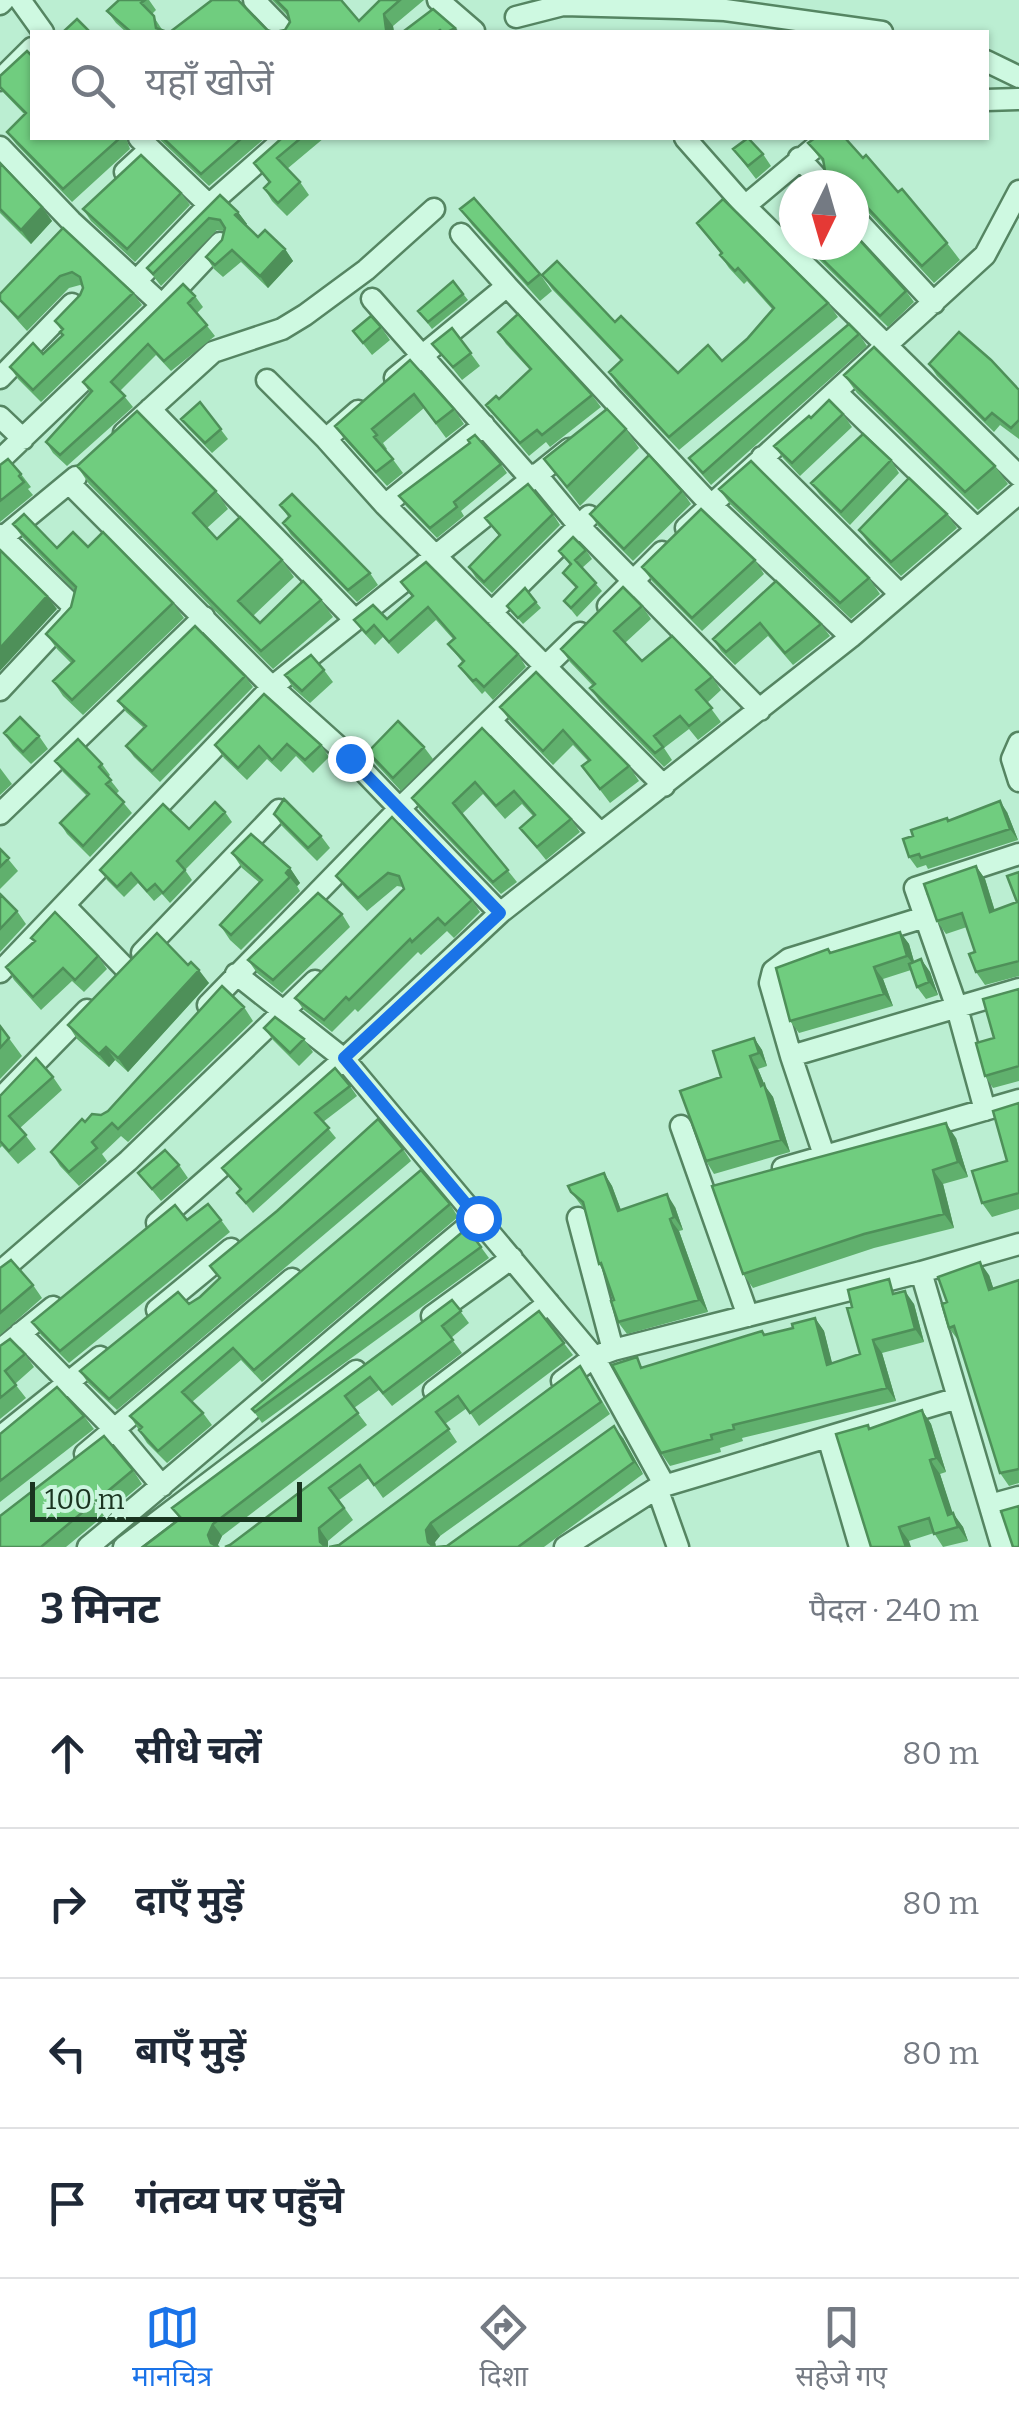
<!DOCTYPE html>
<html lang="hi">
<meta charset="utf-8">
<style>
body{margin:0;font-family:Bitter,"Noto Sans Devanagari",serif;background:#f2f2f3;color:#1f2937}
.compass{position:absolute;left:779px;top:170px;width:90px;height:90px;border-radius:50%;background:#fff;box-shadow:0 2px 8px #0004;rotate:185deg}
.scale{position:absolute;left:30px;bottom:25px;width:272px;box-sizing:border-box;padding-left:10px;border:5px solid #1a3420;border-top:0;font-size:28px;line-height:35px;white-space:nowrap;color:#1a3420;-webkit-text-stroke:8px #cbf5de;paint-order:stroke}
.stop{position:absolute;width:30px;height:30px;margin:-22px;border:8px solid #1a73e8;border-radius:50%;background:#fff}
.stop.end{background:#1a73e8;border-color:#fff;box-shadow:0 2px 10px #0008}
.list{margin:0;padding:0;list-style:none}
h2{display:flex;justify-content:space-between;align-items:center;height:130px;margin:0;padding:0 40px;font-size:42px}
h2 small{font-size:32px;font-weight:400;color:#747a83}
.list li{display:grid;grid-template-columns:65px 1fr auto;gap:30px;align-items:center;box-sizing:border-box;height:150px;padding:0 40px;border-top:2px solid #e0e1e3}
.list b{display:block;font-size:38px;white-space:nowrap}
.list em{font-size:32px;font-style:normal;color:#747a83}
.icon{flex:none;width:55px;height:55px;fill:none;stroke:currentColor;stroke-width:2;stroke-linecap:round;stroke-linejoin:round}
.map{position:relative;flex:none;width:1019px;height:1547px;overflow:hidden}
.search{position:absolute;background:#fff;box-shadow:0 2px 8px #0004;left:30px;right:30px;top:30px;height:110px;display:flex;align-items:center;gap:25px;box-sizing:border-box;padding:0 35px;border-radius:0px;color:#747a83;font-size:38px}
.sheet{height:730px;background:#fff}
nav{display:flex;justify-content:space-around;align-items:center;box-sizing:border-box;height:140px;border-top:2px solid #e0e1e3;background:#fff;font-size:28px;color:#747a83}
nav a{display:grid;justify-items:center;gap:5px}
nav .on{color:#1a73e8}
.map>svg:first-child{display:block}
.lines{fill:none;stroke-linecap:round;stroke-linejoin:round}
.minor-casing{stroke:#558562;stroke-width:25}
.minor{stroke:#cef9e1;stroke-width:20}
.wall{fill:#60b06d}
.shaded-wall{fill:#4e9059}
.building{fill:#70cd7f;stroke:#4e9059;stroke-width:2.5}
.route{stroke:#1a73e8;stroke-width:12}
</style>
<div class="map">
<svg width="1019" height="1547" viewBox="0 0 1019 1547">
<rect width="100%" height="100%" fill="#bbeed2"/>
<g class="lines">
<g class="minor-casing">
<path id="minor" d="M20 0 43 32
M254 0 285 32
M438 0 474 31
M0 4 4 0
M516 17 563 5 679 8 725 10 882 32
M986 61 1019 77
M0 80 32 48
M986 100 1019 99
M139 138 209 205
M685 138 745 206
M826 138 745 206 1019 476
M0 147 71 221 162 305 0 460
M799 158 824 185
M125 172 150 149
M854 217 934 303
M461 234 507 286
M137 280 209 205 285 138
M372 299 530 478
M162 305 220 243
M0 378 72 304
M395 378 507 286 710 504 851 637
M267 380 326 439
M837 393 977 529
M150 409 354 619
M358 411 326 439 385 505 664 786
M0 417 23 439
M124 433 213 352 282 329 305 315 366 270 434 209
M762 457 900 594
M536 474 579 526 760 710
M69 483 272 687 351 758 500 913
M385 505 484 425
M686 528 985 255 1019 191
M0 535 73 606 69 616 0 690
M2 538 76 477
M608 606 662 552
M491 613 589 516
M491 721 599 832
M1019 743 1012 759 1019 781
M0 814 204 617
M64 905 126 969
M142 953 279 810
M0 972 272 687 569 449
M236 974 344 1059 594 1357 665 1486
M208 1005 399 809 580 633
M791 1056 770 983 773 971 789 959 925 917
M0 1099 87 1010
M985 1110 957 1008 915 888 1019 854
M681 1126 748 1316
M824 1155 791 1056 1019 989
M783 1168 1019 1100
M578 1218 613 1350
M157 1223 344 1059 500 913 851 637 1019 493
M0 1272 128 1161 315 981
M921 1272 1002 1547
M157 1310 231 1249
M432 1316 512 1258
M20 1333 115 1430 162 1486
M0 1350 53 1307
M562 1381 594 1357 613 1350 921 1272 1019 1244
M434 1391 549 1303
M0 1437 100 1357
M828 1437 860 1547
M85 1454 292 1279
M657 1488 678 1547
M990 1505 1019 1497
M88 1547C219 1439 346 1326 478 1218
M124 1547 356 1371
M565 1547 657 1488 958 1398"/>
</g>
<use href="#minor" class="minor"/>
</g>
<path class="wall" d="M119 0H149L156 10 152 14 163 31 167 32H126L116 23 107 11Z
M272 0H341L359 21 380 0H424L393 26 394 32 285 30 290 22 288 16Z
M32 56V138H126L130 149 72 202 16 144 7 132 25 115 0 89V76Z
M158 138H265L209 186Z
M282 138H324L287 169 300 182 309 195 287 216 272 201 264 188 269 183 254 163Z
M808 143 863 158 947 243 960 260 934 283 864 208 854 205V185H834L825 171 824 164Z
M733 149 763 154 771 166 756 179Z
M0 163 42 207 52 221 31 244 0 213Z
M181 193 190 205 135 262 91 221 83 209Z
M220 195 238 212 247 224 245 225 258 237 285 249 293 261 268 288 241 262 223 277 214 269 206 257 222 240 224 231 217 230 161 286 147 268Z
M460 209 540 274 552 291 540 301 472 225Z
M697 223 828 303 838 317 679 450 618 386 609 372 621 361 552 289 542 275 615 322 678 373 722 361 747 339 772 309 747 281 744 284 729 268 720 255 721 254Z
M63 228 133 293 142 305 41 402 18 379 10 367 43 354 62 335 61 330 55 321 80 295 83 288 82 286 80 285 69 288 27 331 0 301Z
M804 245H854L906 291 914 302 888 327Z
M453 281 468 300 432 329 418 311Z
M195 296 203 307 197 313 215 336 171 371 156 355 120 391 133 407 67 466 53 453 46 442 90 393 83 382Z
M381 327 390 340 372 355 353 331Z
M452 328 480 366 462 380 433 344Z
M498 332 592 395 601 407 550 447 546 442 529 456 486 405 499 399 530 370 506 344Z
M859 334 867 346 711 485 698 470 689 458Z
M410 360 454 409 464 424 446 438 424 408 383 443 387 449 386 450 403 473 387 486 345 440 335 426Z
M929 364 1019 390V439L1000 425 994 432 937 376Z
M844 375 995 466 1008 484 978 510 857 393Z
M200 402 228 439 212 453 188 428 181 419Z
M843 414 852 427 800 476 783 458 774 446 811 418Z
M626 429 639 448 580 506 544 459Z
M470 443 501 464 507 473 461 511 464 516 437 538 406 506 399 496Z
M891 460 899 473 850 525 820 495 811 483Z
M0 465 21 474 31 487 28 489 33 495 0 522Z
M77 466 216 491 228 509 207 528 217 539 282 560 294 577 253 616 260 623 321 600 333 617 273 669 89 484Z
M719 489 869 578 880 594 851 619 730 504Z
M682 491 691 504 633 561 598 526 590 514Z
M280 505 370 573 378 585 357 602 291 535 283 523 289 518Z
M553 514 560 525 492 593 476 578 469 567 499 536 485 518Z
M947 514 957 528 901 576 869 544 859 530Z
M13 524 57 548 88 547 173 603 184 618 83 715 63 696 53 681 71 663 57 649 46 634 71 607 75 591 23 538Z
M586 550 592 559 582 568 602 591 577 617 564 601 576 588 563 573 570 565 559 551Z
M755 560 764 574 702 631 652 581 642 567Z
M776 581 821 624 830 636 793 665 768 636 735 665 721 651 713 639Z
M401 582 518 654 526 667 493 700 485 691 482 694 468 678 459 666 463 663 448 644 453 639 436 620 398 654 383 637 375 645 363 632 354 620 387 619 412 597Z
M536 602 541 608 523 624 507 606Z
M642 606 651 619 625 643 642 661 712 677 721 690 707 703 721 722 698 740 689 729 664 748 672 760 664 767 600 702 590 688 593 686 570 662 561 649Z
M324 670 333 682 310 703 293 688 285 675Z
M536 672 629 766 639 781 610 803 582 766 588 761 573 745 553 765 510 721 500 707Z
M245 676 253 687 160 782 134 757 126 746 144 728 126 712 118 701Z
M482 728 571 819 580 832 546 860 520 828 533 816 522 804 505 819 483 794 462 814 517 882 501 894 420 810 412 798Z
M4 733 39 736 48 749 31 764 13 746Z
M215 745H321L329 757 313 773 296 756 281 772 267 759 247 780 224 758Z
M424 747 433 759 401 791 376 764 368 752Z
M55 761 102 764 110 775 108 777 119 791 116 794 132 813 90 857 67 834 60 823 87 796 63 772Z
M0 768 12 784 0 795Z
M225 812 232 822 185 870 192 880 170 903 162 894 154 901 138 883 124 897 107 880 100 870Z
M1007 812 1018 840 928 869 926 865 917 868 909 857 913 836 948 821Z
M274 814 321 836 330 848 317 861 282 826Z
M392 817 472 900 480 912 454 938 447 931 421 955 418 952 358 1012 355 1009 332 1032 304 1010 295 998 404 889 403 887 397 886 367 911 345 888 336 876Z
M0 849 18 871 0 889Z
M232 853 290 868 300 883 297 886 300 891 241 950 230 940 220 925 260 883 242 868Z
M976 866 985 879 995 911 1017 902 1019 872V976L985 985 976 972 975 952 967 927 946 934 937 921Z
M0 894 17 911 26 924 0 952Z
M342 914 350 927 282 993 257 973 248 960Z
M900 932 909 944 914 962 921 959 930 972 938 995 926 999 917 987 911 970 883 979 893 1006 799 1033 790 1021 828 949 831 953Z
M31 938 98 956 107 969 84 992 72 981 41 1010 14 980 6 967 34 942Z
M188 965 209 983 128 1072 115 1060 109 1067 77 1039 68 1025Z
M1019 989V1081L993 1088 985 1076 994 1038Z
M244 1007 253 1021 128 1142 121 1136 102 1154 107 1161 79 1186 60 1166 51 1152 85 1122 108 1111Z
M0 1026 22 1056 0 1079Z
M264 1028 304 1039 313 1052 299 1066 273 1040Z
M754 1038 762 1050 767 1066 758 1069 765 1086 773 1097 790 1152 714 1174 706 1161 721 1077Z
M53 1077 62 1090 20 1128 36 1149 18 1164 2 1146 0 1148V1096Z
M350 1086 357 1096 323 1122 336 1138 253 1213 237 1193 240 1190 222 1168Z
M1019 1103V1209L992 1217 982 1203 1007 1161Z
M956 1138 968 1177 943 1184 954 1228 874 1248 753 1288 743 1274Z
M403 1149 411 1161 117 1410 88 1383 80 1371 200 1297 219 1278 210 1266Z
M179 1165 188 1178 161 1201 138 1173Z
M604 1173 612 1186 621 1210 675 1207 683 1230 679 1231 708 1312 627 1334 618 1322 614 1300 604 1272 599 1264 584 1209 571 1192Z
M450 1204 458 1217 262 1382 241 1360 192 1402 203 1413 212 1425 167 1463 147 1443 130 1416Z
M187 1220H221L230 1232 69 1363 41 1335 32 1322Z
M472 1235 489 1258 262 1423 252 1409Z
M0 1268 33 1285 42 1298 0 1335Z
M989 1275 993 1288 1019 1280V1483L1009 1486 1000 1473 958 1340 949 1328 947 1302Z
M898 1293 914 1304 924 1342 882 1353 896 1401 742 1438 743 1441 720 1448 721 1452 670 1466 661 1453 644 1367 793 1328 815 1318 824 1331 832 1364 860 1354Z
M452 1300 469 1323 451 1338 462 1353 392 1406 379 1390 354 1408 367 1425 222 1536 217 1546 180 1519 172 1508Z
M539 1311 573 1355 479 1426 467 1408 445 1424 457 1442 383 1498 369 1478 339 1500 353 1520 328 1541V1547L230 1545Z
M0 1346 25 1354 34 1367 15 1384 26 1398 0 1419Z
M588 1378 610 1414 440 1536 435 1542 436 1547 339 1545Z
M922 1410 931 1424 946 1472 940 1474 952 1513 963 1527 968 1541 943 1547 934 1533 909 1541 871 1547 868 1425 870 1428Z
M84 1416 94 1429 0 1502V1434Z
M623 1438 643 1474 544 1547H436L447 1546Z
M133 1470 142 1484 66 1547H0Z"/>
<path class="shaded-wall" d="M384 14 393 26 394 32 386 29Z
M42 207 52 221 31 244 21 230Z
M238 212 247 224 243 227 235 215Z
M285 249 293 261 268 288 260 276Z
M47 596 57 609 0 671V648Z
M1000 801 1007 812 1018 840 1010 829Z
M976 866 985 879 999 925 990 912Z
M290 868 300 883 297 886 286 873Z
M900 932 909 944 916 968 907 956Z
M921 959 930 972 938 995 929 982Z
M874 967 883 979 893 1006 884 994Z
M199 970 209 983 128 1072 118 1058Z
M754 1038 762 1050 767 1066 759 1053Z
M106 1047 115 1060 109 1067 99 1054Z
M750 1056 758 1069 765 1086 773 1097 790 1152 781 1140Z
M946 1123 956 1138 968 1177 958 1162Z
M933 1170 943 1184 954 1228 944 1214Z
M604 1173 612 1186 626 1224 618 1211Z
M667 1194 675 1207 683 1230 674 1217Z
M670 1219 679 1231 708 1312 699 1300Z
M980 1262 989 1275 998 1302 989 1290Z
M905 1291 914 1304 924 1342 915 1329Z
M815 1318 824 1331 836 1378 827 1365Z
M873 1340 882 1353 896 1401 887 1388Z
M922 1410 931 1424 946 1472 936 1458Z
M614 1426 623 1438 643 1474 634 1462Z
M930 1460 940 1474 958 1529 948 1515Z
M953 1513 963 1527 968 1541 958 1527Z
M431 1523 440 1536 435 1542 436 1547H431L428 1542 426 1530Z
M213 1524 222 1536 217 1547H213L208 1535Z
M899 1527 909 1541 911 1547H906Z
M319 1528 328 1541V1547H323L320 1542Z"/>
<path class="building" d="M119 0H145L141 3 154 16 156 28 167 32H131L107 11Z
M212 0H238L267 30 273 32H170Z
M276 0H341L359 21 380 0H400L384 14 386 29 395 32H275L285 30 290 22 287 11Z
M433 9 455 28 447 32H442L440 30 437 32H399L404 31Z
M77 19 90 32H63Z
M27 51 32 56V138H120L63 189 7 132 26 113 0 87V76Z
M163 138H242L201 174Z
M282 138H301L277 158 300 182 278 203 264 188 270 182 254 163Z
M748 138 763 154 748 166 733 149Z
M815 138H845L863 158 866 155 898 192 902 189 947 243 922 266 854 193V185H837L825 171 823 159 808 143Z
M141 155 181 193 127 249 83 209Z
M0 163 42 207 21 230 0 209Z
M220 195 238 212 235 215 258 237 265 230 285 249 260 276 232 250 215 265 206 257 222 240 225 228 220 220 209 218 153 274 147 268Z
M474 198 540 274 528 284 460 209Z
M723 199 828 303 669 437 609 372 622 360 542 275 557 261 615 322 621 316 678 373 708 345 722 361 747 339 774 308 738 268 735 271 720 255 722 253 697 223Z
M794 207V231L781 218Z
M63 228 133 293 33 390 10 367 33 343 43 354 63 335 60 332 63 329 55 321 80 295 83 288 80 277 72 272 60 276 18 318 0 300V294Z
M854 234 906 291 880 316 808 245H854Z
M453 281 463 294 428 322 418 311Z
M183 284 195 296 188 303 207 325 164 361 148 344 111 382 125 396 60 455 46 442 92 391 83 382Z
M518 314 592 395 542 435 537 430 520 443 486 405 496 396 499 399 531 369 498 332Z
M371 316 381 327 363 343 353 331Z
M849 324 859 334 703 473 689 458Z
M452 328 471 353 453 367 432 344Z
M959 332 991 360 1019 390V420L1011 428 992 413 985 420 929 364Z
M874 347 995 466 965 492 844 375Z
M410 360 454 409 436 423 414 394 372 429 377 435 374 437 393 459 376 472 335 426Z
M829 400 843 414 792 463 774 446 809 416 811 418Z
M200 402 221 429 205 443 181 419Z
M607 409 626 429 567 487 544 459Z
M137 411 216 491 193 513 217 539 240 517 282 560 238 601 260 623 303 581 321 600 261 651 77 466Z
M863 434 891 460 841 512 811 483Z
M475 435 501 464 454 502 457 507 430 528 399 496 470 443 468 440Z
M649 455 682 491 624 549 590 514Z
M8 459 21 474 19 476 24 482 0 501V465Z
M751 461 869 578 840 603 719 489Z
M909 478 947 514 891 562 859 530Z
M528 484 553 514 484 582 469 567 500 535 485 518Z
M292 494 370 573 348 590 283 523 290 516 280 505Z
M701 509 755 560 692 618 642 567Z
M24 514 57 548 73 532 88 547 103 532 173 603 72 700 53 681 74 661 46 634 71 607 76 587 13 524Z
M573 537 586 550 575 560 596 583 571 608 564 601 577 587 563 573 571 564 559 551Z
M0 550 47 596 0 648Z
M426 562 518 654 484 687 476 679 473 681 459 666 464 661 448 644 455 638 428 607 389 642 374 625 366 633 354 620 373 605 387 619 413 596 401 582Z
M776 581 821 624 785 653 760 623 726 652 713 639Z
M623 587 642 606 614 631 642 661 672 636 712 677 696 690 712 708 689 726 680 716 654 736 663 747 655 753 590 688 595 684 561 649Z
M525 588 536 602 518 618 507 606Z
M195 626 245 676 152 771 126 746 146 726 118 701Z
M311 655 324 670 302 691 285 675Z
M536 672 629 766 600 789 582 766 590 760 563 730 543 751 500 707Z
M264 694 321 745 305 760 287 744 272 760 259 746 238 768 215 745Z
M20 717 39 736 23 752 4 733Z
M398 721 424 747 393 778 368 752Z
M482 728 571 819 537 847 520 828 535 815 514 791 496 806 475 782 453 803 508 870 493 882 412 798Z
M78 739 102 764 99 767 111 780 106 784 124 802 83 846 60 823 89 794 55 761Z
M284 799 321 836 308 848 274 814Z
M1000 801 1010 829 921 858 919 854 909 857 903 839 913 836 911 830 947 818 948 821Z
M215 802 225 812 177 861 185 870 163 893 155 884 147 891 131 873 117 887 100 870 163 804 189 829Z
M392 817 472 900 445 925 438 918 412 942 410 939 349 1000 346 997 324 1020 295 998 404 889 399 876 388 873 358 898 336 876Z
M251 834 290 868 286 873 290 877 231 935 220 925 262 880 232 853Z
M0 849 9 858 0 867Z
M976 866 990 912 1017 902 1007 876 1019 872V961L976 972 969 954 975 952 962 913 937 921 924 884Z
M318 893 342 914 273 980 248 960Z
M0 894 17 911 0 929Z
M55 912 98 956 75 980 63 968 33 997 6 967 35 941 31 938Z
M900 932 907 956 874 967 884 994 790 1021 776 968 828 949 830 953Z
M157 933 188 965 191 962 199 970 118 1058 106 1047 99 1054 68 1025Z
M921 959 929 982 917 987 909 964Z
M222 986 244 1007 118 1129 112 1123 92 1142 97 1148 69 1172 51 1152 82 1119 85 1122 92 1114 101 1115 108 1111Z
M1019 989V1066L985 1076 976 1043 994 1038 983 999Z
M275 1017 304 1039 290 1053 264 1028Z
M0 1026 9 1038 0 1048Z
M754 1038 759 1053 750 1056 761 1086 764 1084 781 1140 706 1161 680 1091 721 1077 713 1051Z
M36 1058 53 1077 9 1116 26 1135 9 1151 0 1141V1096Z
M335 1068 350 1086 315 1113 329 1128 246 1203 237 1193 241 1189 222 1168Z
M1019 1103V1193L982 1203 972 1171 1007 1161 993 1111Z
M378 1119 403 1149 109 1399 80 1371 178 1292 189 1304 200 1297 220 1278 210 1266 277 1211Z
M946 1123 958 1162 933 1170 944 1214 864 1234 743 1274 712 1186Z
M165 1150 179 1165 152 1189 138 1173Z
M421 1170 450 1204 254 1370 233 1348 182 1392 203 1413 158 1451 139 1430 142 1427 130 1416Z
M604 1173 618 1211 667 1194 674 1217 670 1219 699 1300 618 1322 611 1301 614 1300 601 1263 599 1264 583 1202 571 1192 568 1186Z
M208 1204 221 1220 60 1351 32 1322 175 1205 187 1220Z
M466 1229 472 1235 481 1247 255 1412 252 1409Z
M11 1260 33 1285 0 1313V1268Z
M980 1262 989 1290 1019 1280V1469L1000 1473 954 1326 949 1328 942 1304 947 1302 938 1277Z
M889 1279 893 1294 905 1291 915 1329 873 1340 887 1388 733 1425 734 1429 711 1435 712 1439 661 1453 612 1365 637 1357 641 1368 762 1331 764 1335 793 1328 792 1324 815 1318 827 1365 860 1354 847 1308 852 1307 848 1290Z
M452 1300 461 1311 442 1326 453 1340 383 1393 370 1377 345 1396 358 1413 213 1524 208 1535 211 1543 219 1547H143L181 1518 172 1508Z
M539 1311 564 1343 470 1413 458 1396 436 1412 449 1429 374 1485 360 1465 329 1488 344 1508 319 1528 320 1542 326 1547H225L230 1545Z
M10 1339 25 1354 5 1371 16 1385 0 1398V1346Z
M580 1366 601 1402 431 1523 426 1530 428 1542 434 1547H329L339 1545Z
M57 1387 84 1416 0 1481V1434Z
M922 1410 936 1458 930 1460 938 1485 948 1515 953 1513 958 1527 934 1534 929 1518 899 1527 906 1547H871L836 1434 868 1425 869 1429Z
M614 1426 634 1462 518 1547H436L447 1546Z
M104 1436 133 1470 41 1547H0V1516Z
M1019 1506V1547H1013L1001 1511Z"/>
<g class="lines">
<path class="route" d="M350 758 500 913 344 1058 478 1218"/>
</g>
</svg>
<svg class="compass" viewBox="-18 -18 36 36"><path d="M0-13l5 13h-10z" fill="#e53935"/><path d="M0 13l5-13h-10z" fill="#747a83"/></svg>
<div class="scale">100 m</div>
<div class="stop" style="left:478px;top:1218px"></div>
<div class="stop end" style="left:350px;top:758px"></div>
<div class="search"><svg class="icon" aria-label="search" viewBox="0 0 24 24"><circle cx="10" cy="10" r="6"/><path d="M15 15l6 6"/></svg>यहाँ खोजें</div>
</div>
<section class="sheet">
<h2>3 मिनट<small>पैदल · 240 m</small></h2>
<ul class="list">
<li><svg class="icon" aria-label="ahead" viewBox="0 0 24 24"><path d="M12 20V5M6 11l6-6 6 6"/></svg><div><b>सीधे चलें</b></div><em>80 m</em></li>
<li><svg class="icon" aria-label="right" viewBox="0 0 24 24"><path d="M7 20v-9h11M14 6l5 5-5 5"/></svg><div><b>दाएँ मुड़ें</b></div><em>80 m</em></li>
<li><svg class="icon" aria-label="left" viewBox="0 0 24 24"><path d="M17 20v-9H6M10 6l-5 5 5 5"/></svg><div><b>बाएँ मुड़ें</b></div><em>80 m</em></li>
<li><svg class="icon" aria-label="arrive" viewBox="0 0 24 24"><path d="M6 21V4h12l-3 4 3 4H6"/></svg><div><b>गंतव्य पर पहुँचे</b></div></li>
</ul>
</section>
<nav>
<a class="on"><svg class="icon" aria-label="map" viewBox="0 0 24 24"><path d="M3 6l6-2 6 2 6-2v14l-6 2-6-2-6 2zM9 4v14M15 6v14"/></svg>मानचित्र</a>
<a><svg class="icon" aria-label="directions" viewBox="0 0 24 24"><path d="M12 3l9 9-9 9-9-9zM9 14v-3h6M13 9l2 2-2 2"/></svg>दिशा</a>
<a><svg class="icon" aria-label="saved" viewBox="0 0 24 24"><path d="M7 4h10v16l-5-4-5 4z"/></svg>सहेजे गए</a>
</nav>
